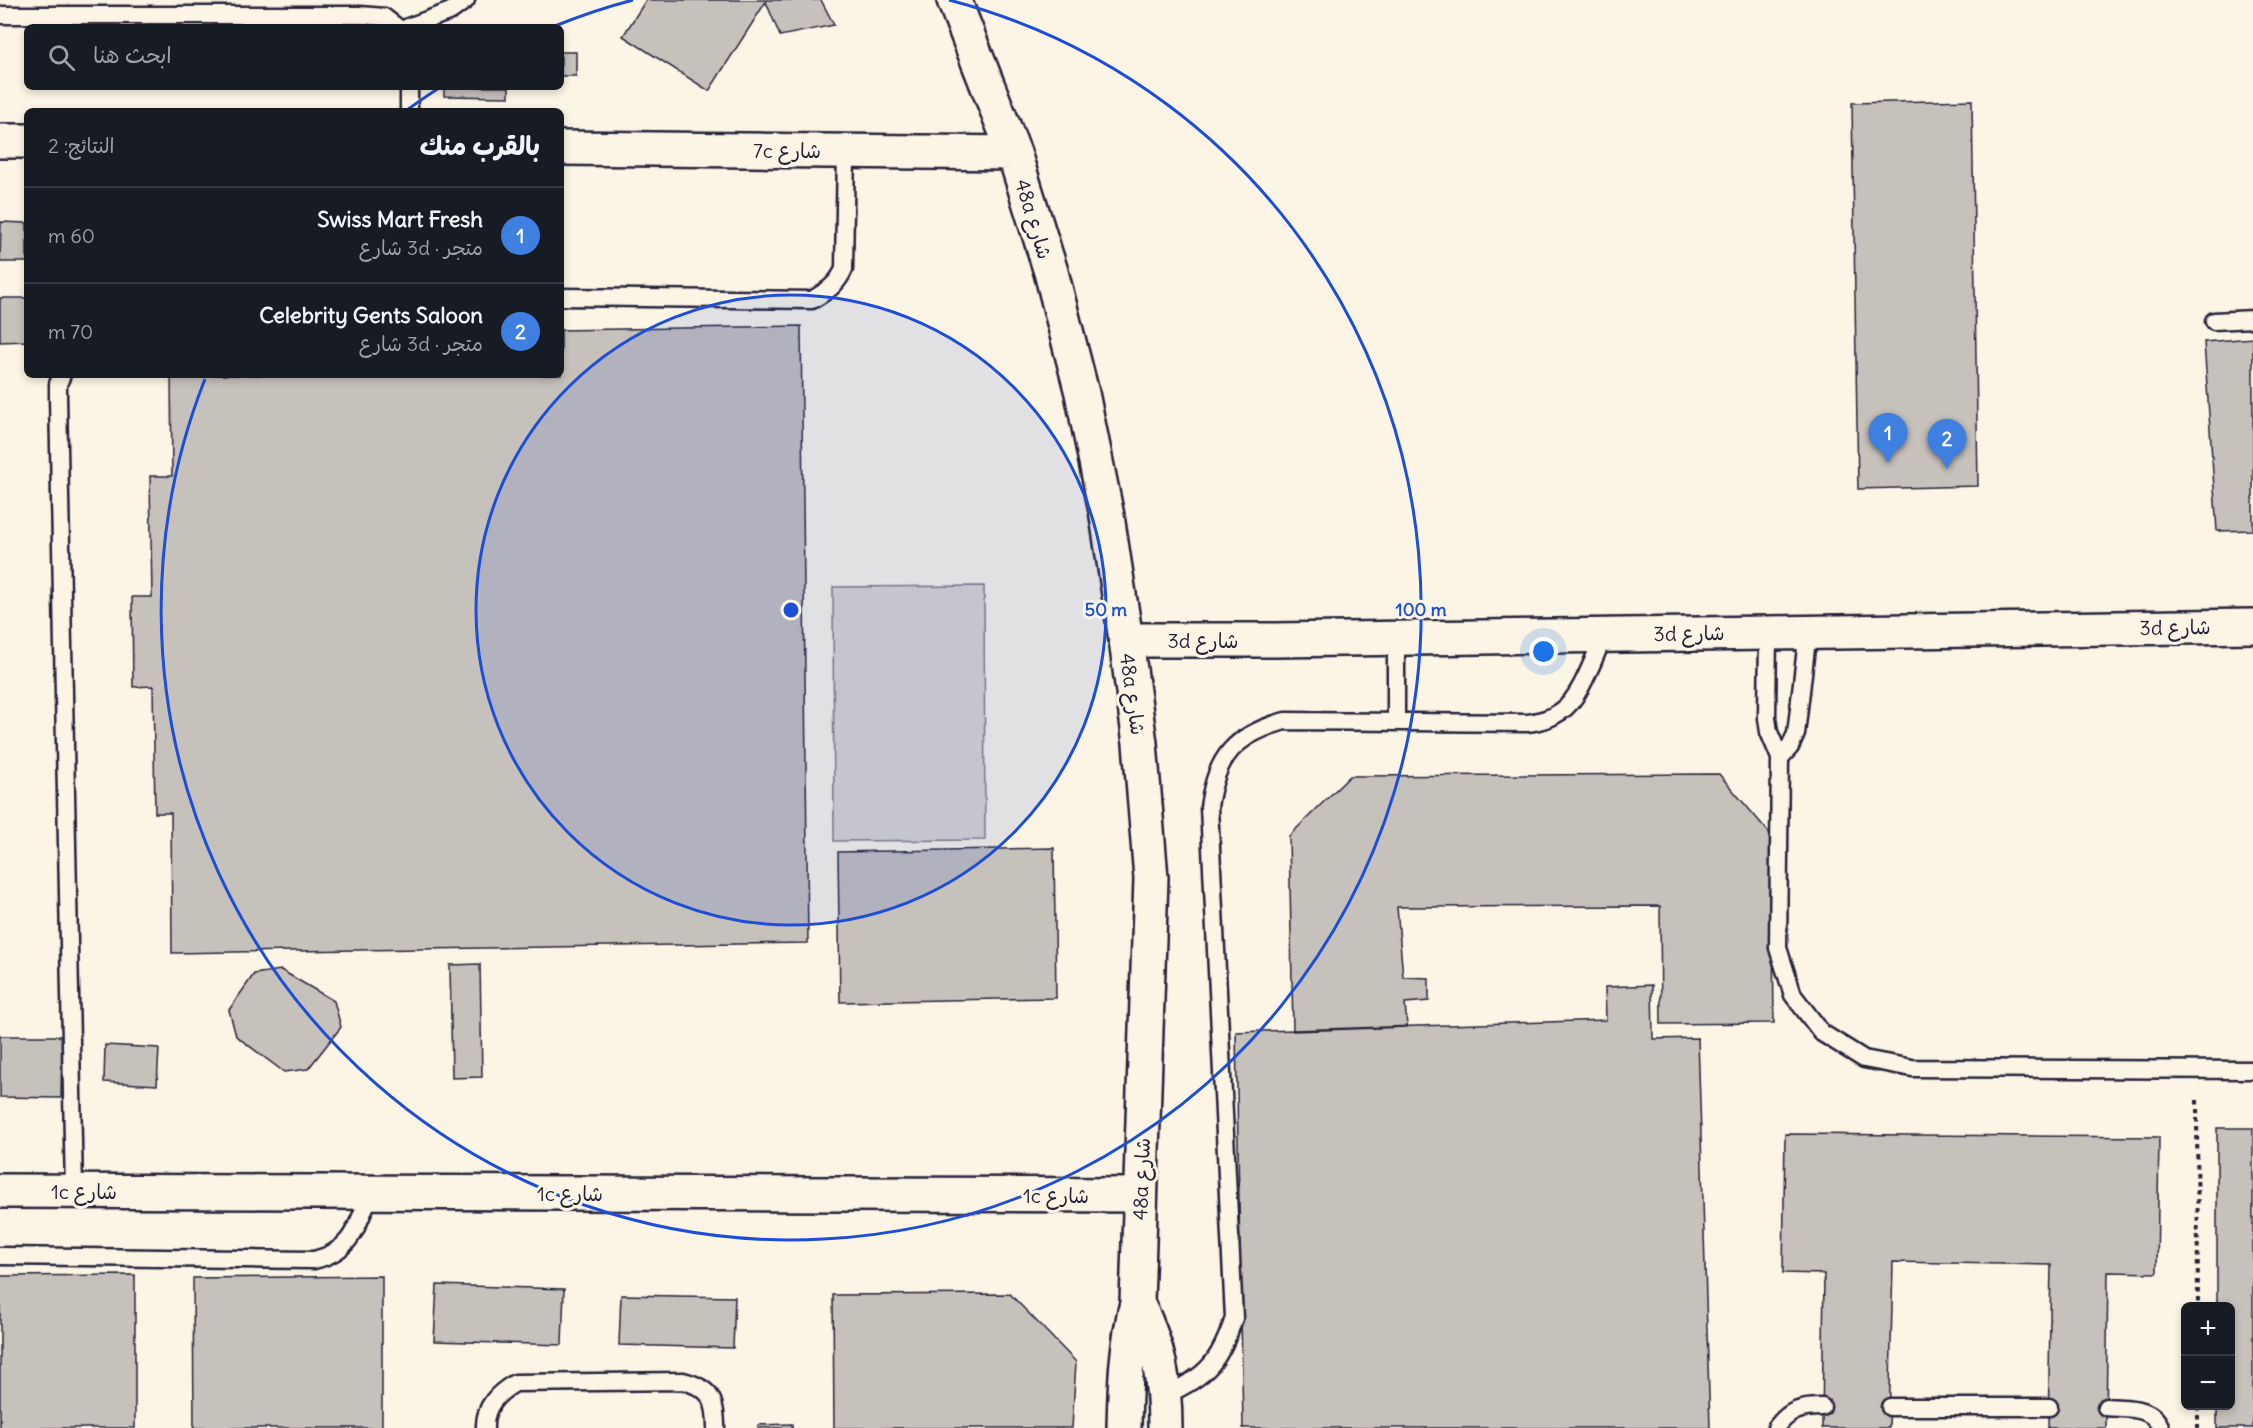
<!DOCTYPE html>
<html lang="ar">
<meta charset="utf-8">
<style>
body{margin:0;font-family:Delius,"Playpen Sans Arabic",sans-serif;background:#242831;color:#f1f3f6;direction:rtl}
.controls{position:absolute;right:18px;bottom:18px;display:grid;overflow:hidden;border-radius:9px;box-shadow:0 3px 9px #0003}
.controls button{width:54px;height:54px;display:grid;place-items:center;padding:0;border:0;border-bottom:2px solid #363941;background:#171b24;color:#f1f3f6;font:30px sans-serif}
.you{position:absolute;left:1544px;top:652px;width:21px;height:21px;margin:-15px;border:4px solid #fff;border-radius:50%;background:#1a73e8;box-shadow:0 0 0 9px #1a73e833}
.badge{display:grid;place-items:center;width:39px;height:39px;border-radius:50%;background:#ea580c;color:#fff;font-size:20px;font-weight:700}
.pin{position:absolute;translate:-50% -50px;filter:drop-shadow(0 2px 3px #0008)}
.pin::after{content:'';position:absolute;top:32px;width:21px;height:18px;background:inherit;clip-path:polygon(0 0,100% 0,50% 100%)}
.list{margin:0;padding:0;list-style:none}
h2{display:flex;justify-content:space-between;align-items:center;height:78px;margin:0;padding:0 24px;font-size:26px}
h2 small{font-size:20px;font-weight:400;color:#9ea1a6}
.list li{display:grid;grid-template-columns:39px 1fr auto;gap:18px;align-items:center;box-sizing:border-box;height:96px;padding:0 24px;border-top:2px solid #363941}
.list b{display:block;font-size:22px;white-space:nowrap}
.list p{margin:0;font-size:20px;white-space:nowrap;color:#9ea1a6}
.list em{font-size:20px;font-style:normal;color:#9ea1a6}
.icon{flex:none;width:33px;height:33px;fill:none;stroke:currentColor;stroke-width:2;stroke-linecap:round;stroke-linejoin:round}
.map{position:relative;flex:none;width:2253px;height:1428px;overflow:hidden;direction:ltr}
.search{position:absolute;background:#171b24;box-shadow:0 3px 9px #0003;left:24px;top:24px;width:540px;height:66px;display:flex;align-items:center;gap:15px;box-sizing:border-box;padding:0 21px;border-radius:9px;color:#9ea1a6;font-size:22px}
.panel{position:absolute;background:#171b24;box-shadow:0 3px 9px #0003;left:24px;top:108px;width:540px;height:270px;border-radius:9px;direction:rtl}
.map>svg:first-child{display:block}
.green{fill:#dcd6cc;stroke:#7f7c84;stroke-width:1.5}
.building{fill:#c6c1bb;stroke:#22223b;stroke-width:1.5}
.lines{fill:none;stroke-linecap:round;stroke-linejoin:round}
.service-casing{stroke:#22223b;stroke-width:21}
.minor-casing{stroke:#22223b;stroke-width:38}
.path{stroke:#22223b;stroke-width:4;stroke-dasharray:4.5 4.5;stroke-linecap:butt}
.service{stroke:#fcf5e5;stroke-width:16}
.minor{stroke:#fcf5e5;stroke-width:33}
.ring{fill:none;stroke:#1d4ed8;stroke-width:3}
.labels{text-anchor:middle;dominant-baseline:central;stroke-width:6;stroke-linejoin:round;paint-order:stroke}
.street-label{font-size:20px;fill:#22223b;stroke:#fcf5e5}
.centre{fill:#1d4ed8;stroke:#fcf5e5;stroke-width:3}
.ring-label{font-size:18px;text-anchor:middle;font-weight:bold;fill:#1d4ed8;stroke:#fcf5e5;stroke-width:6;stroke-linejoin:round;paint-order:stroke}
</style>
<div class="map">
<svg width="2253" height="1428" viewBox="0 0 2253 1428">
<rect width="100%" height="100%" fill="#fcf5e5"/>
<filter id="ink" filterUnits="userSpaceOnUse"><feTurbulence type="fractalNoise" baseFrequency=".0167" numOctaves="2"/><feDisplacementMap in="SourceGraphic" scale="12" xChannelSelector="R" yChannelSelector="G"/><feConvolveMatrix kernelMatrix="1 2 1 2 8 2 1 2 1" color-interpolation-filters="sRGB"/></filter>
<g filter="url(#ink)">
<path class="green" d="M984 586 985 840 834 841 833 587Z"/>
<path class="building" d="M646 0H767L709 91 623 36Z
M767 0H821L834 25 780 36 766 2Z
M561 52H576V76H561Z
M444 87H509V97L444 96Z
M1972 100 1978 486 1858 489 1852 103Z
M1 222 27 223V262H0Z
M0 298H27V341L0 342Z
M801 326 808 943 172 953 171 813H155L153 686 133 687 132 597H152L150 476H172L171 375H561V330Z
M2253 338V530L2217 531 2204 342Z
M1719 774 1772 836 1774 1023 1661 1024 1660 906 1397 907 1403 977 1429 978V1001L1405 1003 1407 1027 1293 1031 1289 836 1350 776Z
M1054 848 1056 998 840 1002 838 852Z
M480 964 482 1077 452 1078 450 965Z
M281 970 334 1001 341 1027 308 1069 284 1072 236 1036 229 1010 254 974Z
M1652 985 1653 1039 1698 1038 1710 1428H1243L1236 1032 1606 1020 1605 987Z
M0 1036H62L61 1098 0 1097Z
M105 1045 159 1048 157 1085 104 1082Z
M2217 1128H2253V1428H2217V1406H2230V1306H2217Z
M1785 1134 2159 1137 2157 1273 2108 1272 2106 1428H2048L2051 1265 1893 1262 1889 1428H1822L1824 1274 1783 1273Z
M135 1275V1428H0V1276Z
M382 1276V1428H194L193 1278Z
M437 1285 564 1289 562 1345 434 1341Z
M1010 1294 1076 1362 1072 1428H834L833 1295Z
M621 1295 735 1297 733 1348 619 1345Z
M792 1424V1428H758V1425Z"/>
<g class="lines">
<g class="service-casing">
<path id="service" d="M0 15H360L384 17 397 27
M408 27 451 11 466 0
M409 87V111
M561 297 812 300C827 291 837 285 844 269L846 150
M2214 321 2253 319
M62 375 58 384V397L74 1191
M1768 632 1767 718 1769 732 1780 758 1778 948 1793 995 1822 1033 1864 1059 1912 1068 2253 1070
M1396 722V637
M1780 758 1790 747 1796 734 1808 631
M0 1256 314 1260C353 1251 357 1225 371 1192
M1165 1395C1207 1377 1220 1361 1234 1318L1209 807C1216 756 1235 735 1285 721L1528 723C1540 721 1550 719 1560 712 1580 700 1594 657 1604 635
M1890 1407H2049
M2106 1407C2127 1409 2152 1405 2161 1428
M485 1428C484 1406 498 1393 515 1383L683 1381C711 1388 716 1400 716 1428
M1776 1428C1789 1410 1801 1407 1822 1407"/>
</g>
<g class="minor-casing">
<path id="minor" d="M954 0 1014 153 1051 272 1082 393 1107 516 1126 640 1140 743 1151 878 1137 1303C1126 1346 1125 1384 1124 1428
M0 141H27
M561 148 1014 153
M1126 640H1276L2253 626
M0 1191 1140 1195
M1137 1303C1159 1346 1165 1380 1165 1428"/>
</g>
<path class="path" d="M2197 1100 2198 1306
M2198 1406V1428"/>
<use href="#service" class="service"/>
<use href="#minor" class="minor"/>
</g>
</g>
<circle cx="791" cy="610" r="315" fill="#1d4ed8" fill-opacity=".12"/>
<g class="ring">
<circle cx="791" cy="610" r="315"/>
<path d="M407 110A630 630 0 0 1 439 88M555 26A630 630 0 0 1 633 0M949 0A630 630 0 1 1 205 379"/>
</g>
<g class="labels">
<g class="street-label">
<text x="787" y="150">7c شارع</text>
<text transform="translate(1034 219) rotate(73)">48a شارع</text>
<text transform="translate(2175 627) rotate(-1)">3d شارع</text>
<text transform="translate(1689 633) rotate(-1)">3d شارع</text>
<text x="1203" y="640">3d شارع</text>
<text transform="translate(1133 694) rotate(82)">48a شارع</text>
<text transform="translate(1141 1179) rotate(-88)">48a شارع</text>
<text x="84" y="1191">1c شارع</text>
<text x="570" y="1193">1c شارع</text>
<text x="1056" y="1195">1c شارع</text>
</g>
</g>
<circle cx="791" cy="610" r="9" class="centre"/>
<g class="ring-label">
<text x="1106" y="616">50 m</text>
<text x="1421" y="616">100 m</text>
</g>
</svg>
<div class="controls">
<button>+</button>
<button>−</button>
</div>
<div class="you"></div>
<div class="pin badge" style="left:1888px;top:463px;background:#3f7fe0">1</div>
<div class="pin badge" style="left:1947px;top:469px;background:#3f7fe0">2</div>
<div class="search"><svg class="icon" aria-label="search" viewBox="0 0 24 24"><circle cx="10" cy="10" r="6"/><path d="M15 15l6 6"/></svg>ابحث هنا</div>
<section class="panel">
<h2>بالقرب منك<small>النتائج: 2</small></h2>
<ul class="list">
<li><span class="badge" style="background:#3f7fe0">1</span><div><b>Swiss Mart Fresh</b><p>متجر · 3d شارع</p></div><em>60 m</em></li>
<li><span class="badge" style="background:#3f7fe0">2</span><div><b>Celebrity Gents Saloon</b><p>متجر · 3d شارع</p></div><em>70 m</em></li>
</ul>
</section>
</div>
